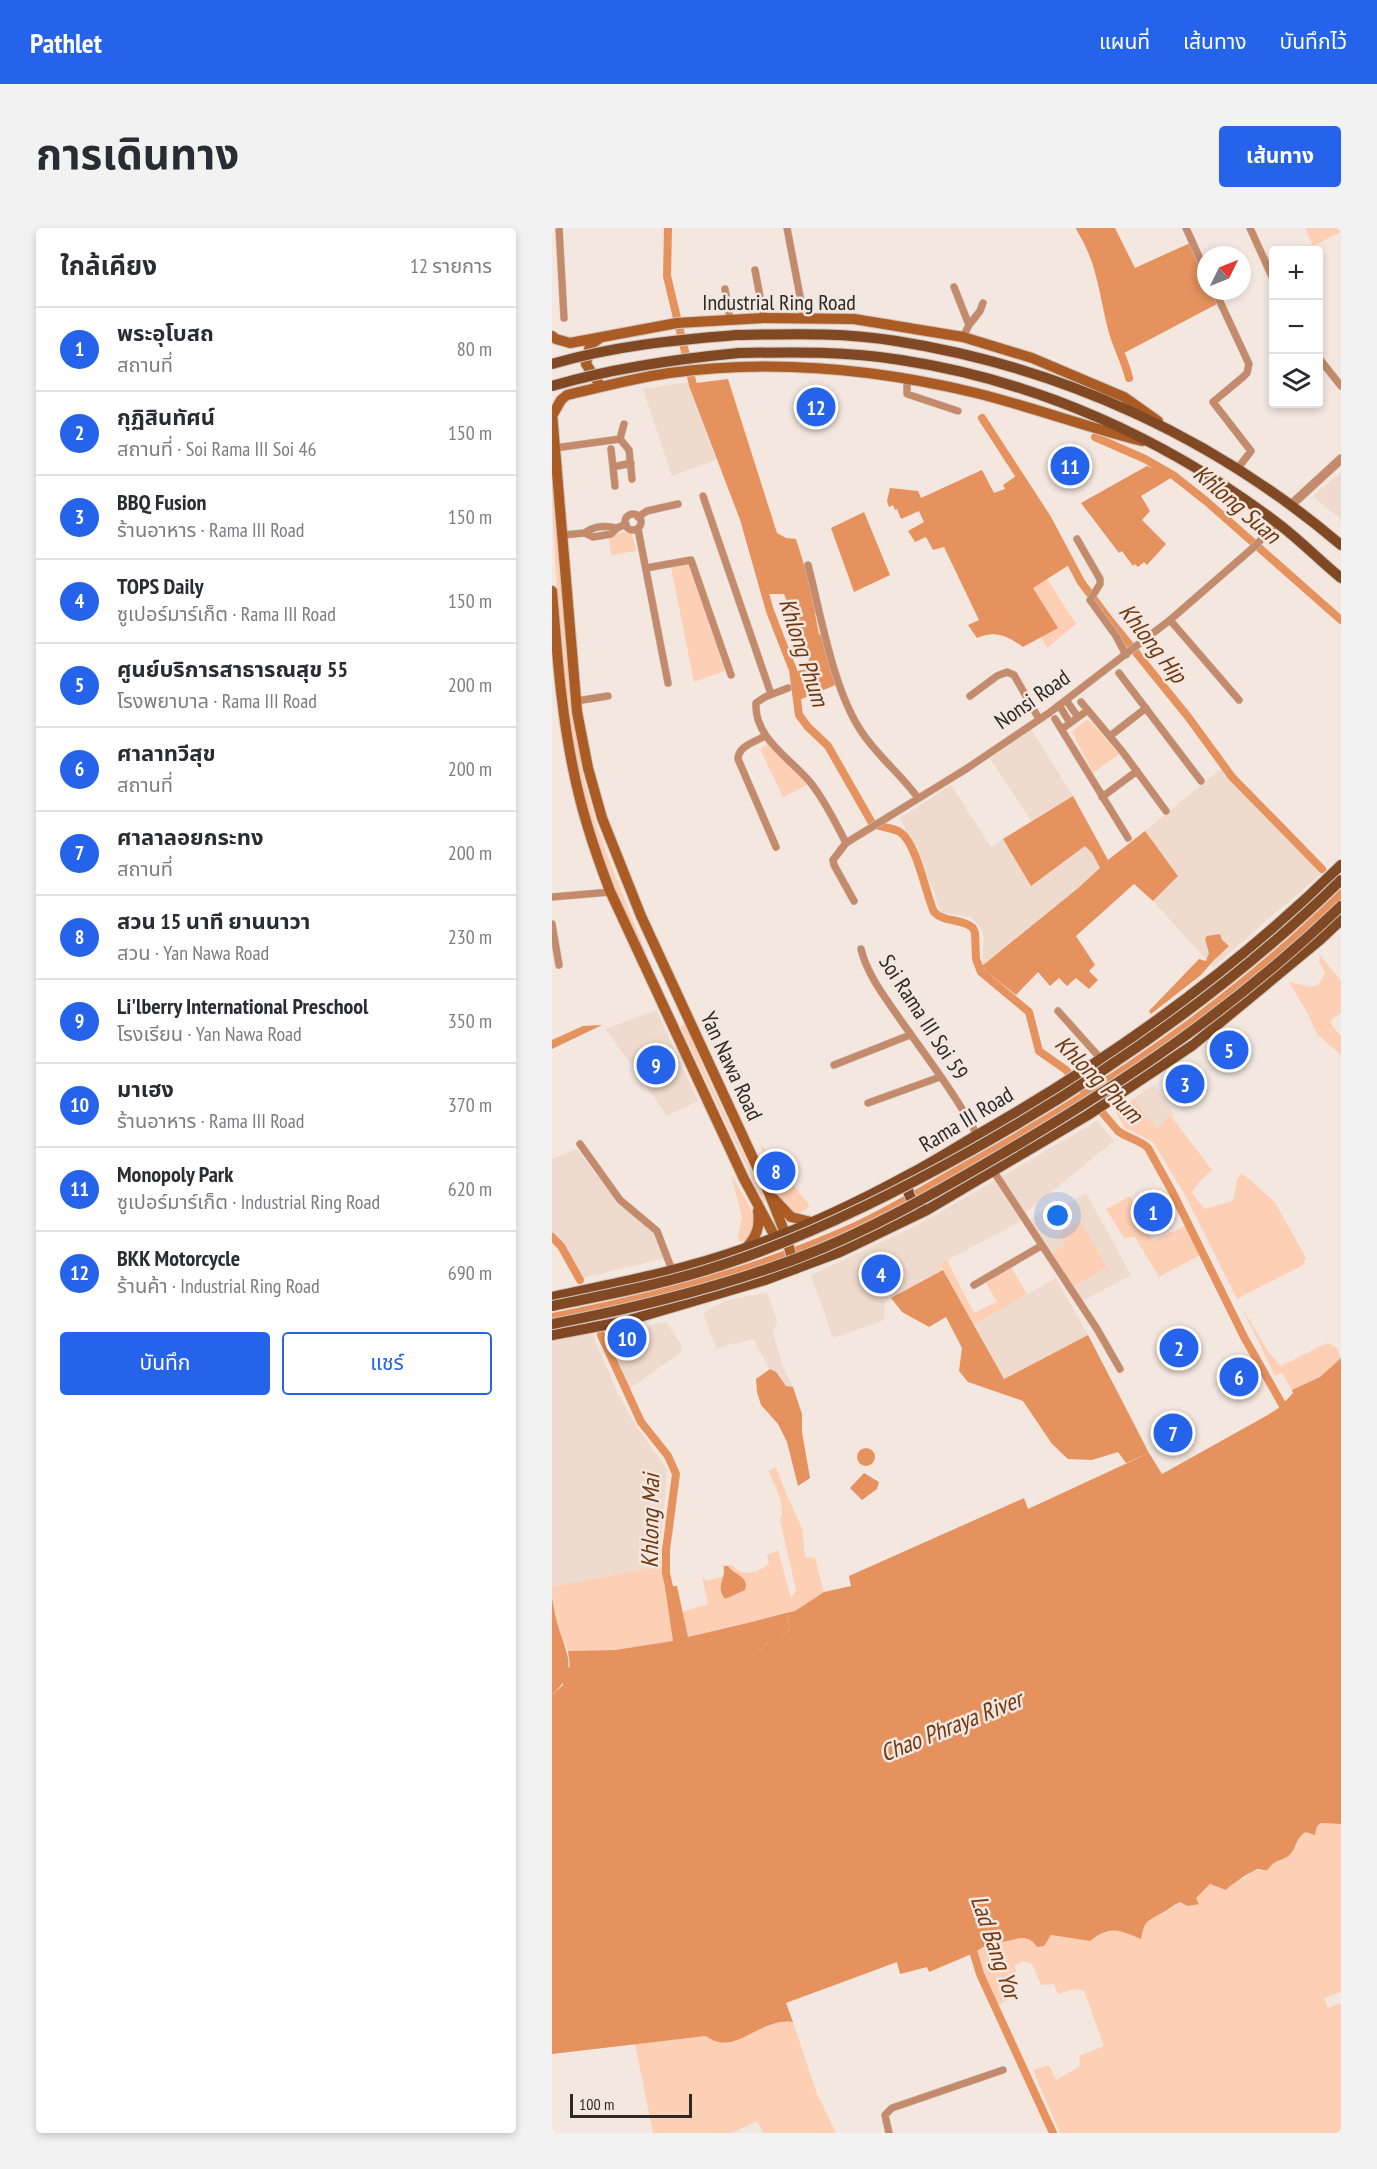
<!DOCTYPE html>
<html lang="th">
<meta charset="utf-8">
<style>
body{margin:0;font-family:"PT Sans Narrow","Noto Sans Thai",sans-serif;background:#f2f2f3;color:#2b2b33}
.controls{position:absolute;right:18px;top:18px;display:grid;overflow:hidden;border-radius:6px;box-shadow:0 3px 9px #0003}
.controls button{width:54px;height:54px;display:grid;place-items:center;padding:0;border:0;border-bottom:2px solid #e1e1e2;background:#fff;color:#2b2b33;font:30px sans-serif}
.compass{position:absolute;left:645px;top:18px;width:54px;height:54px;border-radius:50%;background:#fff;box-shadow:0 3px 9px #0003;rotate:47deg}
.scale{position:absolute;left:18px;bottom:15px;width:122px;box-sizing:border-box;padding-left:6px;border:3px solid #2e2926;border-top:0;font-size:16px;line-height:21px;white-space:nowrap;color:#2e2926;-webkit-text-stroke:4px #f4e7df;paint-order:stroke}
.you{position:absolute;left:506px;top:988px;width:21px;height:21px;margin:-15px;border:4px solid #fff;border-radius:50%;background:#1a73e8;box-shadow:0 0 0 9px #1a73e833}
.badge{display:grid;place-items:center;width:39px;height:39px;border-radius:50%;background:#2563eb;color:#fff;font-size:20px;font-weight:700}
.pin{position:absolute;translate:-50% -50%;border:3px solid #fff;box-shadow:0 2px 6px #0006}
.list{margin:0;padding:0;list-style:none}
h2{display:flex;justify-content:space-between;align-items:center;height:78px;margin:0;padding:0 24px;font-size:26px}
h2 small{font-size:20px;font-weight:400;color:#7c7c81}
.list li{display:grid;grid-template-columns:39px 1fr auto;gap:18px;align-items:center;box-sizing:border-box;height:84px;padding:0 24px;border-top:2px solid #e1e1e2}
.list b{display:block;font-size:22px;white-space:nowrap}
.list p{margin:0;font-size:20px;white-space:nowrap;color:#7c7c81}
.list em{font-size:20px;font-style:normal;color:#7c7c81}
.actions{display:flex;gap:12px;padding:18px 24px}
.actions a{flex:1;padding:14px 0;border:2px solid #2563eb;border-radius:6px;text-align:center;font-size:21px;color:#2563eb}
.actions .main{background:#2563eb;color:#fff}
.icon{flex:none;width:33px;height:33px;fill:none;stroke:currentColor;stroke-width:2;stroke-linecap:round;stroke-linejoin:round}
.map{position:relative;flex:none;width:789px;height:1905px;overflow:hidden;border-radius:6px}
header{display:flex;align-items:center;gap:36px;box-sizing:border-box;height:84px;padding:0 30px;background:#2563eb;color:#fff}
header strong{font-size:28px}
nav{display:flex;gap:33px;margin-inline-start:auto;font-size:21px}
.intro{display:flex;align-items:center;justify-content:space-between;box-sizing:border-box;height:144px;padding:0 36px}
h1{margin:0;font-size:42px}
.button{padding:15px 27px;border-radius:6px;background:#2563eb;color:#fff;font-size:21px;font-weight:700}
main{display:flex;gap:36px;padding:0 36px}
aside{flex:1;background:#fff;border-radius:6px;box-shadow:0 3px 9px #0003}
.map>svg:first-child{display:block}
.built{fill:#efdace}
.green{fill:#fdcfb5}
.forest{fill:#e5925e}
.water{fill:#e5925f}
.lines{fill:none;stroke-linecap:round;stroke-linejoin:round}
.canal{stroke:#e5925f;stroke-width:8}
.minor-casing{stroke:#d0c5be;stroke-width:8}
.tertiary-casing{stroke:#d0c5be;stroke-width:10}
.secondary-casing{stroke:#d0c5be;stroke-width:12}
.primary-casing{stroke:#d0c5be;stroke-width:12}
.minor{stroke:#c38b6b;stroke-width:7}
.tertiary{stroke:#c38b6b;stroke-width:9}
.secondary{stroke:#ab5b24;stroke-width:10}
.primary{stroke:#804823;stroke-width:10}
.primary-bridge-casing{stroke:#d0c5be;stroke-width:12;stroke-linecap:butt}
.primary-bridge{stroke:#804823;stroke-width:10}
.labels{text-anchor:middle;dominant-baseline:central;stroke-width:5;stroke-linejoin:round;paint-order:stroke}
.street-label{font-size:22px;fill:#2e2926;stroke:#f4e7df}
.water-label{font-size:24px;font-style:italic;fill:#6e3812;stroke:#f4e7df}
</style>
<header>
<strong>Pathlet</strong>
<nav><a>แผนที่</a><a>เส้นทาง</a><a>บันทึกไว้</a></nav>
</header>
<div class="intro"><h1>การเดินทาง</h1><a class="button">เส้นทาง</a></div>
<main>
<aside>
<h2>ใกล้เคียง<small>12 รายการ</small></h2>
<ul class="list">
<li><span class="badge">1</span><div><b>พระอุโบสถ</b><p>สถานที่</p></div><em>80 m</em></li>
<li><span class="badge">2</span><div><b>กุฏิสินทัศน์</b><p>สถานที่ · Soi Rama III Soi 46</p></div><em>150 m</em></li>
<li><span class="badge">3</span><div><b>BBQ Fusion</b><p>ร้านอาหาร · Rama III Road</p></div><em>150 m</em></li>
<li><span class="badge">4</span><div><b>TOPS Daily</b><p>ซูเปอร์มาร์เก็ต · Rama III Road</p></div><em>150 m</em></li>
<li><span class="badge">5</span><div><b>ศูนย์บริการสาธารณสุข 55</b><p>โรงพยาบาล · Rama III Road</p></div><em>200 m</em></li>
<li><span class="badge">6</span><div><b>ศาลาทวีสุข</b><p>สถานที่</p></div><em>200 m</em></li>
<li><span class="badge">7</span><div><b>ศาลาลอยกระทง</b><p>สถานที่</p></div><em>200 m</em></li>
<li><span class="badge">8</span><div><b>สวน 15 นาที ยานนาวา</b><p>สวน · Yan Nawa Road</p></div><em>230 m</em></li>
<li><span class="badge">9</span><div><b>Li'lberry International Preschool</b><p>โรงเรียน · Yan Nawa Road</p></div><em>350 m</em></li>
<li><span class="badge">10</span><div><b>มาเฮง</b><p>ร้านอาหาร · Rama III Road</p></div><em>370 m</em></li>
<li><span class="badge">11</span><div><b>Monopoly Park</b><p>ซูเปอร์มาร์เก็ต · Industrial Ring Road</p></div><em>620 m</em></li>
<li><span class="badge">12</span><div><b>BKK Motorcycle</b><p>ร้านค้า · Industrial Ring Road</p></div><em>690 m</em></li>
</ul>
<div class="actions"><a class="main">บันทึก</a><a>แชร์</a></div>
</aside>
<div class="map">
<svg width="789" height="1905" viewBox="0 0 789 1905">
<rect width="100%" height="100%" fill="#f4e7df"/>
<path class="built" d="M136 154 164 232 120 248 91 161Z
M789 244V292L761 268Z
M479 501 521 568 479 593 438 531Z
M669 541 770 645 661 739 601 673 626 648 593 603Z
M399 557 439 619 451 611 479 658 533 618 540 625 548 640 525 661 430 738 432 709 429 700 419 689 388 684 382 663 348 590Z
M104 782 146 873 115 888 54 801Z
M630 837 650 863 636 874 615 848Z
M602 856 622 886 604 901 582 870Z
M545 893 562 913 472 986 469 993 388 1036 391 1042 333 1073 332 1092 281 1110 259 1047 366 997Z
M25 921 68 978 102 1003 114 1030 30 1050 9 1015 0 1007V931Z
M534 965 579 1047 529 1074 477 993 493 980 498 987Z
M504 1050 536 1107 451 1151 422 1097Z
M215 1064 225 1093 221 1105 231 1139 241 1159H234L224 1144 218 1141 201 1111 164 1120 151 1085 172 1073Z
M114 1094 130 1118 128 1125 77 1161 55 1106Z
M40 1105 65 1164 84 1198 115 1241 108 1326 113 1359 13 1414 0 1428V1112Z"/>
<path class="green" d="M753 0H789V4L761 18Z
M0 250 23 499 31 546 44 596 59 637 98 735C77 690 54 645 40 597 21 534 15 469 9 404 4 352 0 302 0 250Z
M70 304 78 305 81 309 84 323 59 327 57 310Z
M136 336 173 443 142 454 119 339Z
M495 351 524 396 495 420 489 409 505 400 481 360Z
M534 492 538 493 567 526 541 545 520 504Z
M216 516 254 554 255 557 231 569 209 523V520Z
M768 727 789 753V785L779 792 780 798 789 808V827L765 806 756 786 737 754 758 759 766 757 773 745 767 734Z
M134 796 155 848 214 974 212 975 129 800 130 797Z
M582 870 604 901 619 888 660 942 648 953 640 964 652 981 681 973 685 951 690 945 722 973 754 1030 751 1037 685 1071 633 967 601 914 573 900 563 883 573 876 577 885 581 884 578 873Z
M208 915 258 978 246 986H242C225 972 216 936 208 915Z
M179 946 199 981 202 996 197 1010 188 1014 186 1008 190 989Z
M578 968 601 1013 633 998 648 1027 607 1049 583 1009 572 1010 554 981Z
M528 993 555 1039 520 1059 498 1026 513 1018 507 1006Z
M395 1032 422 1085 445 1074 434 1055 459 1039 475 1066 422 1097 388 1036Z
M689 1078 717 1125 729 1138 775 1115 785 1120 789 1130 768 1149 740 1162 730 1145 723 1148Z
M224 1239 235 1268 250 1300 253 1329 263 1330 272 1364 243 1383 136 1409 130 1384 156 1376 150 1349 154 1353 170 1349 172 1346 170 1338 180 1337C189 1350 207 1345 217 1335L215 1327 226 1322 239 1370 244 1362 228 1292C235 1277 222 1257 216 1243Z
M109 1338 122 1413 63 1422 16 1423 5 1397 0 1359Z
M769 1595 789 1596V1764L772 1770 776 1780 789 1775V1905H508L481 1842 497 1837 504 1852 528 1838 527 1828 552 1818 532 1763 522 1761 506 1766 502 1756 489 1757 480 1736 471 1733 462 1738 465 1744 455 1750 459 1769 448 1776 444 1774 433 1753 425 1724C441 1713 471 1699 485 1719L491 1718 499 1707 538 1713C558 1698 567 1702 590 1709L591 1700 596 1691 612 1685 628 1674 647 1675 644 1670 658 1656 667 1658 680 1655 693 1650 700 1643 716 1642 723 1634 733 1631 747 1609Z
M237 1793 241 1794 265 1866 284 1905H211L205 1893 180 1905H101L83 1816 154 1808 196 1807 222 1794Z"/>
<path class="forest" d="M532 0H563L583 40 638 15 654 51V63H659L665 76 572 125 562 103 543 23Z
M176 151 225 305 234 310 244 311 267 385 263 386 267 406 272 408 286 456 247 472 245 443 256 441 257 429 232 366H217L195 291 170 230 144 155Z
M595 238 612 244 619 250 589 268 598 283 590 292 614 316 595 337 592 334 586 339 583 336 581 338 570 323 567 325 529 275Z
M430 242 442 265 453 261 451 257 464 248 491 289 517 337 481 360 506 400 471 419C455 408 444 402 425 410L416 397 427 392 392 319 381 322 374 309 363 314 356 303 372 294 367 283 349 291 345 281 343 282 341 277 337 279 335 273 338 260 366 263 369 270Z
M312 284 338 347 302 364 279 300Z
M521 568 556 632 593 603 626 648 601 673 582 656 524 708 543 737 537 743 546 752 537 761 524 750 515 758 507 750 498 758 486 744 464 767 435 744 430 738 525 661 548 640 540 625 533 618 479 658 451 611Z
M50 797 0 821V812L31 798Z
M391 1042 452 1151 536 1107 597 1225 574 1235 566 1224 540 1232 516 1231 500 1216 471 1173 416 1154 407 1143 410 1120 394 1089 377 1099 350 1084 339 1070Z
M218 1141 224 1144 234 1158 241 1159 250 1186V1204L258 1250 246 1258 235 1214 226 1196 209 1177 205 1164 204 1151Z
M305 1229a9 9 0 1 1 18 0a9 9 0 1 1-18 0Z
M312 1245 327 1254 325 1261 310 1272 298 1260Z
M0 1370C2 1379 3 1389 6 1398 15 1428 27 1442 0 1467Z
M234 1385 238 1400 231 1408 218 1411 208 1423 189 1404 191 1396Z"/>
<path class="water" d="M668 706 670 712 677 718 661 733 649 747 599 786 597 783 647 731 654 733 657 725 653 711 655 708Z
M789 1130V1596L769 1595 765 1598 763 1607 754 1604C741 1612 746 1621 735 1629 731 1632 726 1632 722 1635 719 1637 718 1640 715 1642 713 1643 709 1641 706 1641 701 1642 678 1657 674 1662L658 1656 644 1670 647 1676 636 1678 628 1674C621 1677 616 1682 610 1685 593 1694 593 1693 589 1711 567 1702 559 1697 538 1713L499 1707 492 1718 485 1719C471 1700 459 1718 441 1713L422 1725 377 1744 375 1739 348 1746 345 1734 234 1775 241 1794C207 1789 183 1830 154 1808L0 1826V1467L11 1457 9 1447 18 1438 16 1423 63 1422 121 1413 113 1359 125 1358 136 1409 191 1396 190 1404 208 1423 218 1411 226 1407 231 1408 238 1400 234 1385 243 1383 272 1364 299 1358 297 1348 472 1270 476 1281 597 1225 610 1246 714 1188 728 1179 741 1165 740 1162 768 1149Z
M172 1338H176C181 1346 193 1347 194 1357L193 1362 173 1371C163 1358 174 1351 172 1338Z"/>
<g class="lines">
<path class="canal" d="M116 0 115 48 141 157 192 291 218 383 241 442 247 487 256 499 276 518 320 595C329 600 339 599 348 604 365 616 373 664 382 684 392 695 410 690 421 700L423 705 424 731 429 744 477 784 487 823 514 842 566 903C575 910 588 912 596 920L621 965 692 1109 735 1185
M528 0C549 34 550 60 559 97 563 116 573 132 577 150
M430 190 495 290 529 354 556 390 637 490 680 549 770 641
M543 209 593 231 621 247 654 273 789 392
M0 1009 9 1018 28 1052
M0 1089C102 1069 202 1043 297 1001 337 983 375 959 413 938 550 862 678 776 789 666
M49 1107 89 1194 116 1228 124 1246 114 1322V1345L119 1368
M419 1716 428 1746 501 1905"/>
<g class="minor-casing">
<path id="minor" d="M7 0 12 90
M235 0 252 89
M634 0 654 44
M698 0 722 53
M203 42 212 90
M402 59 417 97 411 109
M173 61 178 91
M663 63 697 136 695 145 691 149 661 174 699 223 686 240
M417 97 428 83 431 75
M766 129 789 158
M355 150V166L406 183
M68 211 77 222 80 251
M3 220 68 211 72 196
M59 221 63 258
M61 239 79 235
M151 268 219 466
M73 294a8 8 0 1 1 16 0a8 8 0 1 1-16 0Z
M86 289 95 283 126 276
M86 301 116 455
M33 305C41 298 54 297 65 300
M11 307 33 305 41 309 59 306 65 300 74 296
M525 311 548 351V356L538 372 564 408 574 427
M256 337C269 387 281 461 309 503 325 528 349 546 366 570
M94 340 139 332 179 447
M618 392 687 472
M567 445 649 553
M236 460 213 469 204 475C202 510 238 530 258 554 271 570 285 597 294 615
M418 468 445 448 455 444 462 447 487 491
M514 472 526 489
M24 473 56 468
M529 474 570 523 614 583
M507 477 518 495
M503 491 576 610
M510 501 536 482
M213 508C203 514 186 518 186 531L224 619
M558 508 594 480
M550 569 585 543
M0 669 59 664
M302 673 282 637 281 632 294 615 414 541 497 485 618 392 702 319 725 295
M0 696 7 737
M309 721C315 747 335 772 350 794 376 831 404 867 425 907
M506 783 549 831
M282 837 358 807
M316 875 388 849
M28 916 68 972 105 1003 120 1042
M442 944 545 1101 568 1141
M422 1057 489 1018
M337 1905 333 1887 340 1880 451 1842"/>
</g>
<g class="tertiary-casing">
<path id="tertiary" d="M739 277 789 231"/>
</g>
<g class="secondary-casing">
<path id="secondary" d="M0 108 4 111 18 115 125 95 212 90 302 91 411 109 480 130 572 169 606 193
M46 154 34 136 38 117 48 110
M0 185 25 484 36 540 50 590 89 688 217 965 233 1005 243 1041
M0 188 9 172 15 167C49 159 83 150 117 145 219 131 325 141 424 165 480 179 534 199 590 213
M0 363C5 423 9 485 22 545 30 585 43 624 58 663L192 951 227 1016
M221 970 239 989 259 994
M194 1020C205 1008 208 999 206 983"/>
</g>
<g class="primary-casing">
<path id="primary" d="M185 107C238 106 292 104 344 113 509 139 662 209 789 317
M187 125C241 124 295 123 349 132 486 153 614 211 724 294 747 311 767 332 789 350
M358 950C353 964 358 973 370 979
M0 1069C64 1055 129 1043 191 1021 248 1002 305 975 358 946 381 934 403 920 425 907 559 831 680 745 789 637
M0 1107 74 1093 213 1052 288 1024 375 982 536 887 641 817 768 712 789 692"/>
</g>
<use href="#minor" class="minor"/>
<use href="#tertiary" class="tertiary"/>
<use href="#secondary" class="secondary"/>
<use href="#primary" class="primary"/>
<g class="primary-bridge-casing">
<path id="primary-bridge" d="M0 136C61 118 122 112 185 107
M0 158C61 140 123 131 187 125
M0 1078C58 1066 117 1055 173 1036 260 1007 342 966 422 921 555 846 680 759 789 652
M0 1096C84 1080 166 1060 246 1030 317 1003 383 965 448 927 573 854 684 779 789 678"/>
</g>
<use href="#primary-bridge" class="primary-bridge"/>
</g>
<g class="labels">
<g class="street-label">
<text x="227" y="74">Industrial Ring Road</text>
<text transform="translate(480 471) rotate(-35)">Nonsi Road</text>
<text transform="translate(372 789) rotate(57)">Soi Rama III Soi 59</text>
<text transform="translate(180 838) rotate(65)">Yan Nawa Road</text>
<text transform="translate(414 891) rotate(-31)">Rama III Road</text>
</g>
<g class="water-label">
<text transform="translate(685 276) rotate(41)">Khlong Suan</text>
<text transform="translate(601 415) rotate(52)">Khlong Hip</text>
<text transform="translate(252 424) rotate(72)">Khlong Phum</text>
<text transform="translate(547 851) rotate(45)">Khlong Phum</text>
<text transform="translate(98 1293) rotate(-89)">Khlong Mai</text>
<text transform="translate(399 1498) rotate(-22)">Chao Phraya River</text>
<text transform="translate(444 1719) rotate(71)">Lad Bang Yor</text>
</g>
</g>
</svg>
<div class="controls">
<button>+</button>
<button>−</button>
<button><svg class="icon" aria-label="layers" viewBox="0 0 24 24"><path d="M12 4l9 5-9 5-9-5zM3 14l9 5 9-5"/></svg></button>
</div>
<svg class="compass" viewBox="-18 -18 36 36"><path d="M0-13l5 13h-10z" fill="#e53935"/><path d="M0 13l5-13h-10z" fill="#7c7c81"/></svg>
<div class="scale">100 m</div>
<div class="you"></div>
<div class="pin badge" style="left:601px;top:984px">1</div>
<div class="pin badge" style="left:627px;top:1120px">2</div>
<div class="pin badge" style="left:633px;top:856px">3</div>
<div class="pin badge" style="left:329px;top:1046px">4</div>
<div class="pin badge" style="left:677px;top:822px">5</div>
<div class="pin badge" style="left:687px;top:1149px">6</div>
<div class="pin badge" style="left:621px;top:1205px">7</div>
<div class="pin badge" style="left:224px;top:943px">8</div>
<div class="pin badge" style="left:104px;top:837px">9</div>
<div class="pin badge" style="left:75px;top:1110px">10</div>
<div class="pin badge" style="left:518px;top:238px">11</div>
<div class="pin badge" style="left:264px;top:179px">12</div>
</div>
</main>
